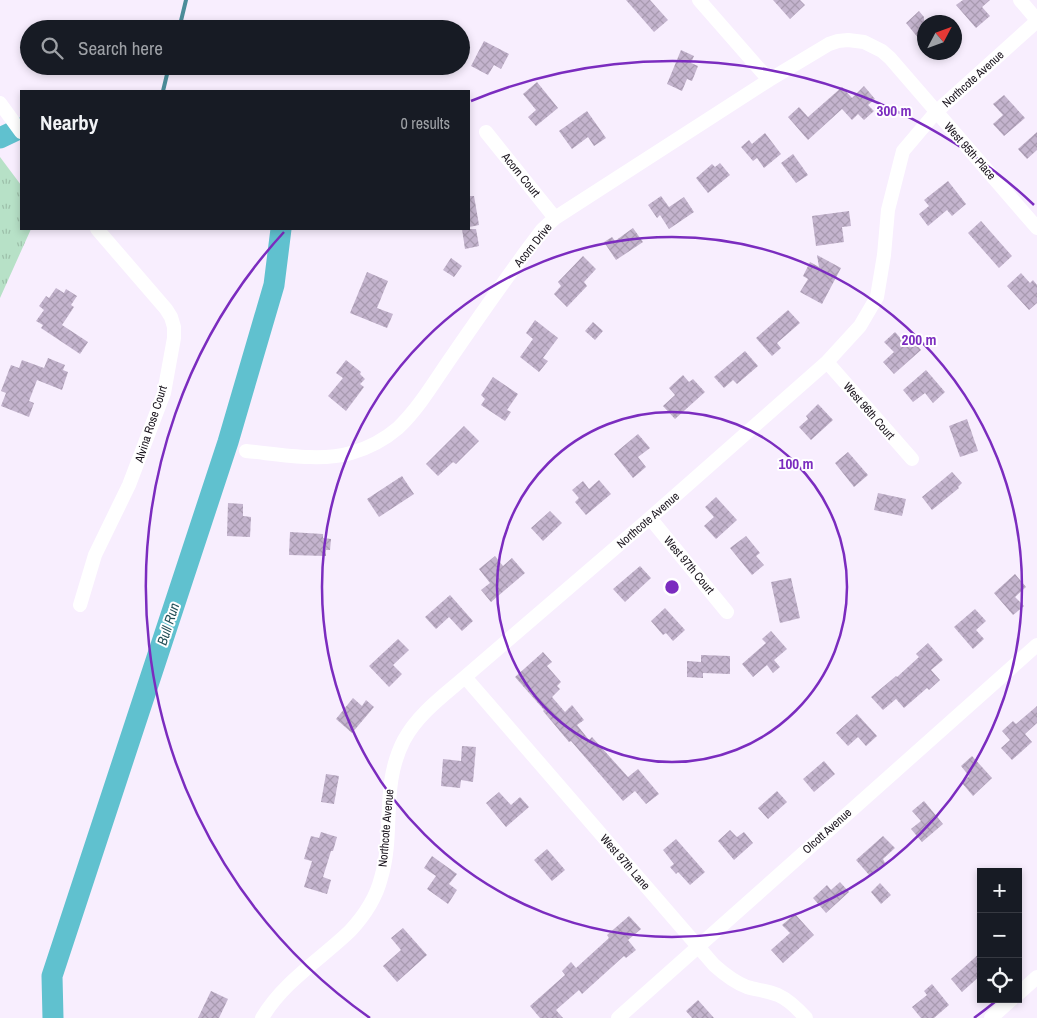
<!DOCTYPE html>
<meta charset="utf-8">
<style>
body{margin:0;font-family:"Archivo Narrow",sans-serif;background:#242831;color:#f1f3f6}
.controls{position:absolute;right:15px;bottom:15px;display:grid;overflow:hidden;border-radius:0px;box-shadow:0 2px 8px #0003}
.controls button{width:45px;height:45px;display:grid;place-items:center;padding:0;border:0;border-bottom:1px solid #363941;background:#171b24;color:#f1f3f6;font:25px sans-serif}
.compass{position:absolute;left:917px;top:15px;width:45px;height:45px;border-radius:50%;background:#171b24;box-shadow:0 2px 8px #0003;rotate:49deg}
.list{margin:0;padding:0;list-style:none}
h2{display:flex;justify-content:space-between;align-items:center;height:65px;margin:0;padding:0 20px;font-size:21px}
h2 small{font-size:16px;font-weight:400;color:#9ea1a6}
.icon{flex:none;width:28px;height:28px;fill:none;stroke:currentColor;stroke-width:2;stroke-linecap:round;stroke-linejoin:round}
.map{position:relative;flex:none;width:1037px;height:1018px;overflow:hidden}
.search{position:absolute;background:#171b24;box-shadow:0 2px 8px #0003;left:20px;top:20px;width:450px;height:55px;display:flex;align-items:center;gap:12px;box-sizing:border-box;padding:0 18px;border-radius:28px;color:#9ea1a6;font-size:19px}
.panel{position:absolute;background:#171b24;box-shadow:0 2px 8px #0003;left:20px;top:90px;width:450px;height:140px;border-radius:0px}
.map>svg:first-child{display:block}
.grass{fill:url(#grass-tufts)}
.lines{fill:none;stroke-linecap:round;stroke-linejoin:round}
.stream{stroke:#4b8d9a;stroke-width:4}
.river{stroke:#60c1cf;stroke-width:21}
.building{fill:url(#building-cross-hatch)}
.minor{stroke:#fff;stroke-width:14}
.ring{fill:none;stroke:#7b2cbf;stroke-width:2.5}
.labels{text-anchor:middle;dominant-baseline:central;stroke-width:4;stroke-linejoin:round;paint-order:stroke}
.street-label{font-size:12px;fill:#1a141d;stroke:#fff}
.water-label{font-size:14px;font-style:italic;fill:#245057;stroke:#fff}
.centre{fill:#7b2cbf;stroke:#fff;stroke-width:2.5}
.ring-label{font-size:15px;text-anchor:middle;font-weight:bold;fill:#7b2cbf;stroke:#fff;stroke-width:4;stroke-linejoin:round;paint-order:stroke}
</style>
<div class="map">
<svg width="1037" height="1018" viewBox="0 0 1037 1018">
<defs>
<pattern id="grass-tufts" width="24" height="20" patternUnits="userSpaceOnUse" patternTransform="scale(1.25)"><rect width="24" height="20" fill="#b7e1c7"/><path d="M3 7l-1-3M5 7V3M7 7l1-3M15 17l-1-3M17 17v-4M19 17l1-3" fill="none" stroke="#9dc0aa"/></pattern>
<pattern id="building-cross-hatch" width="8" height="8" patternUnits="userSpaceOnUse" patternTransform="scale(1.25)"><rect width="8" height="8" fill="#c4b4ce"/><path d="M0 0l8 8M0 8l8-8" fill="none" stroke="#a89ab0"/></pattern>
</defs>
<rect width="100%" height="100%" fill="#f8eefe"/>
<path class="grass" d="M0 157 21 185V229H31L0 298Z"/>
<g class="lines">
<path class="stream" d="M179 29 186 0
M163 91 169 66"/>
<path class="river" d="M0 138 21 128
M53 1018 52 976 228 442 274 285 281 229"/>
</g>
<path class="building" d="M626 0H650L668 20 654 32Z
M773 0H800L805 5 790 19Z
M963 0H990L982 7 990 16 976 28 956 5Z
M919 11 924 17V45L906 23Z
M484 41 509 54 501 69 494 65 488 75 471 66Z
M681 50 694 56 691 63 698 66 692 81 687 79 682 91 667 84Z
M537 82 558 108 536 126 528 117 536 110 523 94Z
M864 86 875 99 868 105 874 111 864 120 858 114 852 120 842 109 808 140 788 117 799 107 808 117 842 87 852 98Z
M1004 95 1025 118 1004 136 993 124 1003 115 993 104Z
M587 111 606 138 594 146 588 137 572 149 559 131Z
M1037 132V150L1027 159 1018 149Z
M765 133 781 154 764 168 757 158 753 161 741 147 749 140 752 144Z
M793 154 808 175 796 183 781 163Z
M720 163 730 175 708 193 696 178 712 164 715 167Z
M948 181 966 204 952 216 947 210 928 226 919 214 929 206 924 200Z
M469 196H474L479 225 469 227Z
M661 196 669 207 684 197 694 212 669 229 660 215 657 218 648 205Z
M849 211 851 226 842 227 844 242 816 246 812 216Z
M981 221 1012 256 999 268 968 233Z
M633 228 643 242 616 260 604 242 612 237 615 241Z
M462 229H476L479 246 465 249Z
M817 255 841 268 822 304 800 292 808 279 803 276 810 262 819 267Z
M583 256 596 269 584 282 587 286 567 307 554 294 561 286 558 282Z
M451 258 462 266 454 277 443 270Z
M367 272 388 281 377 308 393 314 387 328 350 313Z
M1021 273 1030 283 1033 280 1037 285V303L1029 310 1007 286Z
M56 288 64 293 66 289 77 296 71 305 74 307 62 325 88 342 80 354 41 328 43 325 36 321 44 310 39 306 46 296 49 298Z
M788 310 800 323 777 343 781 348 772 356 756 338Z
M535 320 558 338 543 358 548 361 539 372 520 357 533 339 526 333Z
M593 322 603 331 595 340 585 331Z
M895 332 905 343 911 338 921 350 894 374 883 362 894 352 884 342Z
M745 351 758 366 737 384 733 380 724 388 714 377Z
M48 358 65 365 63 370 68 372 62 390 37 380 29 401 34 403 29 417 1 406 6 393 1 391 11 365 19 368 22 360 44 368Z
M346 360 361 372 360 374 365 379 360 384 364 387 346 411 328 396 343 378 336 373Z
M926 370 945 392 933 403 925 393 913 402 903 390Z
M683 375 689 382 693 379 705 392 675 419 663 406 675 395 669 388Z
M493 377 518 394 507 410 511 412 505 421 481 405 485 399 481 395Z
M818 404 833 420 811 440 799 427 808 419 806 416Z
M967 419 978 451 960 457 949 426Z
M464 426 479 441 456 464 453 462 438 476 426 464Z
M638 434 650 448 638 457 646 467 633 478 614 454Z
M848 452 868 475 854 487 835 463Z
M952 472 962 483 958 487 959 488 932 510 922 497Z
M402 476 414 494 379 517 367 499Z
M599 480 611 494 586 515 575 502 579 498 572 490 583 481 589 489Z
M878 493 906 499 902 516 874 510Z
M716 497 737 520 716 539 704 526 714 517 705 507Z
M228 503 243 504V516L251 517 250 537 227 536Z
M550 511 562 523 543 541 531 528Z
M290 532 323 534V538L331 539 330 550H326V556L289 555Z
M746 536 760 553 756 556 764 565 752 575 730 548Z
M495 556 503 566 512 558 525 573 491 602 481 590 490 583 479 569Z
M640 566 651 578 625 602 613 589Z
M1015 574 1026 587 1015 597 1024 606 1013 615 994 593Z
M791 578 800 618 780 623 771 582Z
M450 595 473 621 462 631 449 617 436 629 425 617Z
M665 608 685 630 673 641 666 633 663 635 651 621Z
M975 609 986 621 976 630 984 639 973 649 954 627Z
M771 631 787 649 774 660 780 667 773 673 767 665 753 677 742 664 766 643 762 639Z
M398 639 409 650 393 665 402 674 389 687 369 666Z
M928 643 943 660 931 670 940 680 929 690 927 688 904 708 896 699 883 710 871 697 896 676 897 677 919 657 916 654Z
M543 652 552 662 547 666 561 682 557 686 560 689 552 697 565 712 572 705 584 720 577 725 589 740 592 737 628 777 638 769 659 794 646 804 635 791 623 801 571 741 569 742 543 711 544 710 515 677Z
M701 655 730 656V674L703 673V678L687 677V661L701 662Z
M353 698 362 706 366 700 374 707 352 733 336 719Z
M1037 706V723L1025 734 1032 742 1012 760 1001 748 1010 740 1002 731 1013 721 1016 724Z
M857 714 877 736 866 746 858 737 848 746 836 733Z
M462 746 476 747 473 782 461 780 460 788 441 786 443 759 461 761Z
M972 756 992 778 973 796 962 783 969 776 961 766Z
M824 761 835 774 814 792 803 779Z
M326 774 339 776 334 804 321 802Z
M777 791 787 802 768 819 758 808Z
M499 792 511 805 520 797 529 807 506 827 486 803Z
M924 801 943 824 922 842 911 829 921 821 912 811Z
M730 830 737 837 744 832 753 843 734 860 718 841Z
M321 832 337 837 333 851H331L323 877 331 880 327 894 304 887 312 861 304 859 311 836 319 838Z
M883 836 895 848 883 859 885 863 870 876 856 860Z
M676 839 705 872 690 885 678 872 676 874 670 867 674 864 663 850Z
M547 849 565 870 552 881 534 860Z
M432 856 457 874 449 884 457 890 448 904 427 889 436 876 424 868Z
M840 882 849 892 826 913 813 898 827 885 831 890Z
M880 883 891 895 881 904 871 892Z
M795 914 814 935 783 963 771 950 790 933 782 925Z
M629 916 641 929 628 940 636 950 626 958 624 956 582 994 579 990 556 1010 563 1018H540L530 1006 565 975 562 971 571 962 576 968 609 938 607 935Z
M403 928 427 955 397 982 383 966 401 950 391 938Z
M981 952V975L962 992 951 979Z
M932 984 949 1005 934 1018H921L912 1007 927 995 924 991Z
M211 991 228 999 219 1018H198Z
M698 1000 714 1018H692L686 1011Z"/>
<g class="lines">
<path class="minor" d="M699 0 769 80
M1020 0 1037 20
M0 103 21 132
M486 132 555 218
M827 362 912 459
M246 451C278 454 320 462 351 453 369 448 384 440 398 428 418 409 433 384 448 362 474 324 500 287 527 250L542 230 555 218 769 80 829 44 838 41 848 40 864 42 882 51 890 58 1037 228
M650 518 727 612
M80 605 95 555 129 485 164 393 174 338V327L171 317 166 309 97 229
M465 677 714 965C724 974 734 982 747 987 757 990 768 991 778 995 789 1000 798 1009 806 1018
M1018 994 1037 977
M262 1018C283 982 321 959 350 931 364 916 376 898 381 878 395 832 380 786 404 740 418 714 443 696 465 677L650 518 827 362 860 326 877 297 884 255 888 210 903 151 936 112 1037 21
M618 1018 1037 645
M991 1018 1012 999"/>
</g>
<g class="ring">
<circle cx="672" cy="587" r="175"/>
<circle cx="672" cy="587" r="350"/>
<path d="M996 1001A526 526 0 0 1 974 1018M370 1018A526 526 0 0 1 284 232M471 101A526 526 0 0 1 1034 205"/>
</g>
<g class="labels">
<g class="street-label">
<text transform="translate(973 79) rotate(-42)">Northcote Avenue</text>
<text transform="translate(970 151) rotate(49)">West 95th Place</text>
<text transform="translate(521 175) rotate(51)">Acorn Court</text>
<text transform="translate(533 245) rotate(-51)">Acorn Drive</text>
<text transform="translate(869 411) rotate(49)">West 96th Court</text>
<text transform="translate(151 424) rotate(-72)">Alvina Rose Court</text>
<text transform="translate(648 520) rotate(-41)">Northcote Avenue</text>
<text transform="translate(689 565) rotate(50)">West 97th Court</text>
<text transform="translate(386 828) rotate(-85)">Northcote Avenue</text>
<text transform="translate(827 831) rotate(-42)">Olcott Avenue</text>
<text transform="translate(625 862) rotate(49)">West 97th Lane</text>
</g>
<g class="water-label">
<text transform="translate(168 624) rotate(-72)">Bull Run</text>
</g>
</g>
<circle cx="672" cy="587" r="8" class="centre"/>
<g class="ring-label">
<text x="894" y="116">300 m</text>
<text x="919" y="345">200 m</text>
<text x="796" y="469">100 m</text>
</g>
</svg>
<div class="controls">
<button>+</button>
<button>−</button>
<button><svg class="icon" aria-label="locate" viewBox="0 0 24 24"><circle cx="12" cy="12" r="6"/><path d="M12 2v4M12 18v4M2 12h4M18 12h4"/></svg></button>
</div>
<svg class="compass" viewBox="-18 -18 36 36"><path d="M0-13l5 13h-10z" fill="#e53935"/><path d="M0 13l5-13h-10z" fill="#9ea1a6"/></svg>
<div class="search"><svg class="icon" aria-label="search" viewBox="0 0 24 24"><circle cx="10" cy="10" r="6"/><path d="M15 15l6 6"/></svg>Search here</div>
<section class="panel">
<h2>Nearby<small>0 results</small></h2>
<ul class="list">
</ul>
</section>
</div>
